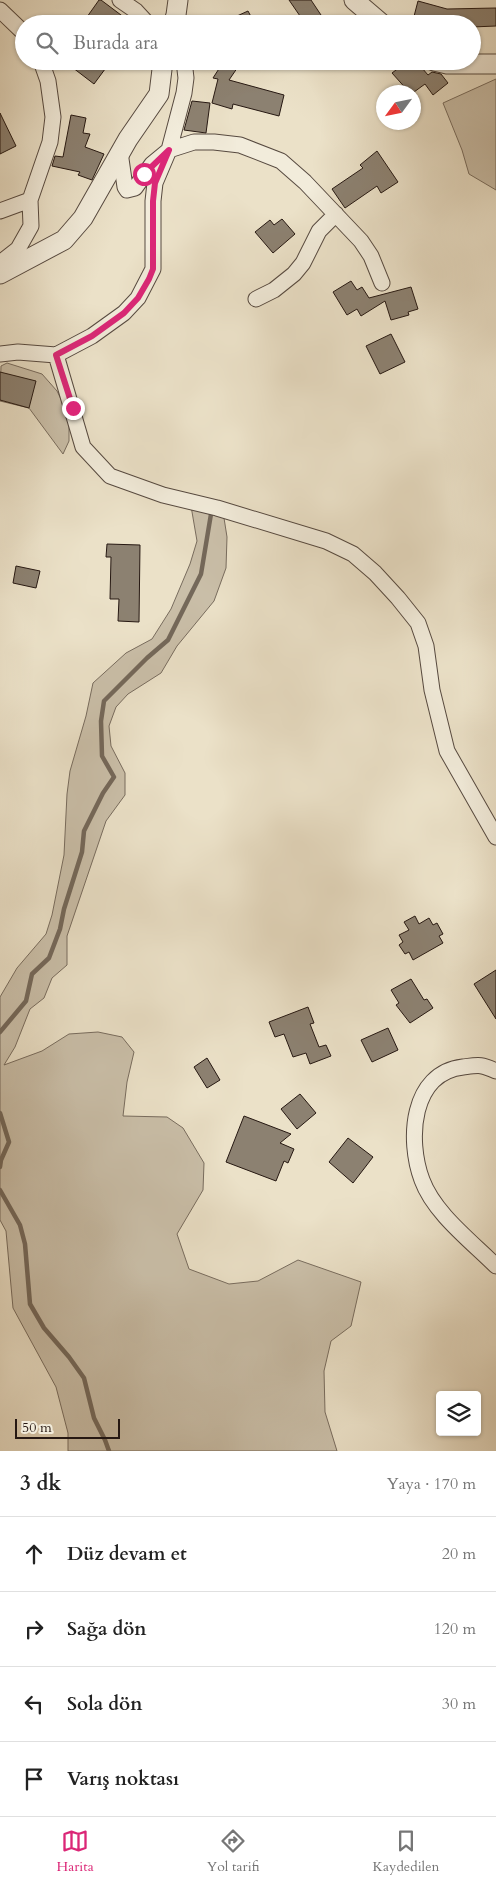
<!DOCTYPE html>
<html lang="tr">
<meta charset="utf-8">
<style>
body{margin:0;font-family:Cardo,serif;background:#f2f2f2;color:#222}
.controls{position:absolute;right:15px;bottom:15px;display:grid;overflow:hidden;border-radius:5px;box-shadow:0 1px 4px #0004}
.controls button{width:45px;height:45px;display:grid;place-items:center;padding:0;border:0;border-bottom:1px solid #e0e0e0;background:#fff;color:#222;font:25px sans-serif}
.compass{position:absolute;left:376px;top:85px;width:45px;height:45px;border-radius:50%;background:#fff;box-shadow:0 1px 4px #0004;rotate:237deg}
.scale{position:absolute;left:15px;bottom:12px;width:105px;box-sizing:border-box;padding-left:5px;border:2px solid #261812;border-top:0;font-size:14px;line-height:18px;white-space:nowrap;color:#261812;-webkit-text-stroke:4px #f2ecdb;paint-order:stroke}
.stop{position:absolute;width:15px;height:15px;margin:-11px;border:4px solid #db2777;border-radius:50%;background:#fff}
.stop.end{background:#db2777;border-color:#fff;box-shadow:0 1px 5px #0008}
.list{margin:0;padding:0;list-style:none}
h2{display:flex;justify-content:space-between;align-items:center;height:65px;margin:0;padding:0 20px;font-size:21px}
h2 small{font-size:16px;font-weight:400;color:#767676}
.list li{display:grid;grid-template-columns:32px 1fr auto;gap:15px;align-items:center;box-sizing:border-box;height:75px;padding:0 20px;border-top:1px solid #e0e0e0}
.list b{display:block;font-size:19px;white-space:nowrap}
.list em{font-size:16px;font-style:normal;color:#767676}
.icon{flex:none;width:28px;height:28px;fill:none;stroke:currentColor;stroke-width:2;stroke-linecap:round;stroke-linejoin:round}
.map{position:relative;flex:none;width:496px;height:1451px;overflow:hidden}
.search{position:absolute;background:#fff;box-shadow:0 1px 4px #0004;left:15px;right:15px;top:15px;height:55px;display:flex;align-items:center;gap:12px;box-sizing:border-box;padding:0 18px;border-radius:28px;color:#767676;font-size:19px}
.sheet{height:365px;background:#fff}
nav{display:flex;justify-content:space-around;align-items:center;box-sizing:border-box;height:70px;border-top:1px solid #e0e0e0;background:#fff;font-size:14px;color:#767676}
nav a{display:grid;justify-items:center;gap:2px}
nav .on{color:#db2777}
.map>svg:first-child{display:block}
.green{fill:#cabfa9;stroke:#786c5e}
.lines{fill:none;stroke-linecap:round;stroke-linejoin:round}
.stream{stroke:#74685a;stroke-width:4.5}
.building{fill:#8c8171;stroke:#261812}
.minor-casing{stroke:#574a40;stroke-width:17}
.tertiary-casing{stroke:#574a40;stroke-width:21}
.minor{stroke:#f2ecdb;stroke-width:15}
.tertiary{stroke:#f2ecdb;stroke-width:19}
.route{stroke:#db2777;stroke-width:6}
</style>
<div class="map">
<svg width="496" height="1451" viewBox="0 0 496 1451">
<rect width="100%" height="100%" fill="#ebe1c8"/>
<filter id="stains"><feTurbulence type="fractalNoise" baseFrequency=".004" numOctaves="4"/><feColorMatrix values="0 0 0 0 .2 0 0 0 0 .09 0 0 0 0 .02 0 0 0 .5 -.17"/></filter>
<radialGradient id="worn" r=".72"><stop offset=".6" stop-color="#630" stop-opacity="0"/><stop offset="1" stop-color="#630" stop-opacity=".3"/></radialGradient>
<path class="green" d="M496 79V190L469 174 462 150 443 103Z
M7 363 42 374 57 391 69 415V441L63 454 29 408 0 401 1 366Z
M191 506 224 518 227 537 226 568 214 601 177 646 161 673 128 694 116 707 109 726 111 746 125 773V795L106 821 67 936V965L52 978 44 998 30 1009 15 1047 4 1065 42 1051 69 1034 98 1032 122 1037 134 1052 127 1082 123 1116 167 1117 183 1128 204 1163 203 1190 177 1234 189 1269 229 1284 258 1281 298 1260 361 1282 351 1326 331 1341 324 1371 325 1412 337 1451H68V1433L56 1387 13 1308 6 1231 0 1220V997L17 968 46 934 52 915 64 855 67 794 70 771 86 716 93 683 126 653 152 639 171 609 190 564 197 541Z"/>
<g class="lines">
<path class="stream" d="M0 1032 26 1001 32 974 49 958 60 929 64 909 82 852 84 831 103 793 114 777 102 756 101 721 104 701 147 658 168 640 201 574 211 514
M0 1113 9 1142 1 1160 0 1167
M0 1190 20 1225 25 1244 30 1304 44 1328 69 1357 84 1378 94 1418 105 1440 109 1451"/>
</g>
<path class="building" d="M99 0H101L133 24H82Z
M289 0H311L327 24H286L300 16Z
M418 1 447 9 496 8V26L472 27V24H412Z
M248 11 255 24H241L237 16Z
M64 61H111L94 84Z
M224 61H242L229 80 284 95 279 116 233 104 232 109 212 103 218 79 213 78Z
M395 61H416L428 75 432 72 441 74 448 83 433 95 425 84 414 92H409L392 73 400 67Z
M192 101 210 103 206 133 184 130Z
M0 113 16 146 0 154Z
M71 115 86 118 83 133 90 134 85 147 104 154 92 180 78 175 80 172 52 166 55 156 63 157Z
M377 151 398 182 381 193 377 186 345 208 332 189 363 168 360 165Z
M282 219 295 234 273 253 255 232 270 220 274 225Z
M351 281 357 290 362 287 369 298 411 287 418 309 408 312 409 315 391 320 385 301 361 316 357 309 347 315 333 292Z
M391 334 405 362 380 374 366 346Z
M0 372 36 381 29 408 0 400Z
M107 544 140 545 139 622 118 621 119 599H110L111 557H106Z
M16 566 40 571 36 588 13 583Z
M415 916 419 924 429 918 433 925 437 923 443 934 439 936 443 943 413 960 409 952 405 954 399 945 403 942 399 935 409 930 404 922Z
M496 970V1019L474 984Z
M411 979 424 1000 427 999 433 1008 410 1023 396 1005 399 1003 391 990Z
M308 1007 314 1023 310 1024 319 1047 326 1045 331 1056 310 1064 306 1053 293 1057 284 1034 275 1037 269 1022Z
M388 1028 398 1050 372 1062 361 1040Z
M207 1058 220 1080 207 1088 194 1067Z
M300 1094 316 1113 297 1129 281 1109Z
M244 1116 291 1134 280 1143 294 1149 288 1163 284 1161 276 1181 226 1162Z
M348 1138 373 1157 353 1183 329 1162Z"/>
<g class="lines">
<g class="minor-casing">
<path id="minor" d="M120 0 136 11 148 24
M0 10 24 33
M120 152 125 187 127 190 135 188 152 164 169 150 194 142H214L240 145 281 161 305 182 361 241 371 256 382 283
M0 211 30 200
M0 263 18 249 31 226 30 200 50 142 53 117 48 81 41 61
M256 299 274 290 294 274 303 263 319 231 336 214
M0 354 18 352 56 355 92 336 124 313 138 298 153 269V201L155 183 169 150 184 93 186 78 184 61
M56 355 83 447 110 476 163 495 217 508 326 541 353 554 375 573 398 598 418 623 426 646 432 690 447 751 496 837
M496 1071C481 1064 479 1065 463 1067 411 1073 407 1140 422 1180 434 1213 471 1241 496 1266"/>
</g>
<g class="tertiary-casing">
<path id="tertiary" d="M354 0 382 24
M173 24 176 15 178 0
M434 61 447 64H496
M0 274 64 240 83 218 128 139 159 94 163 61"/>
</g>
<use href="#minor" class="minor"/>
<use href="#tertiary" class="tertiary"/>
</g>
<g class="lines">
<path class="route" d="M73 408 56 355 92 336 124 313 138 298 149 279 153 269V201L155 183 169 150 144 174"/>
</g>
<rect width="100%" height="100%" filter="url(#stains)"/>
<rect width="100%" height="100%" fill="url(#worn)"/>
</svg>
<div class="controls">
<button><svg class="icon" aria-label="layers" viewBox="0 0 24 24"><path d="M12 4l9 5-9 5-9-5zM3 14l9 5 9-5"/></svg></button>
</div>
<svg class="compass" viewBox="-18 -18 36 36"><path d="M0-13l5 13h-10z" fill="#e53935"/><path d="M0 13l5-13h-10z" fill="#767676"/></svg>
<div class="scale">50 m</div>
<div class="stop" style="left:144px;top:174px"></div>
<div class="stop end" style="left:73px;top:408px"></div>
<div class="search"><svg class="icon" aria-label="search" viewBox="0 0 24 24"><circle cx="10" cy="10" r="6"/><path d="M15 15l6 6"/></svg>Burada ara</div>
</div>
<section class="sheet">
<h2>3 dk<small>Yaya · 170 m</small></h2>
<ul class="list">
<li><svg class="icon" aria-label="ahead" viewBox="0 0 24 24"><path d="M12 20V5M6 11l6-6 6 6"/></svg><div><b>Düz devam et</b></div><em>20 m</em></li>
<li><svg class="icon" aria-label="right" viewBox="0 0 24 24"><path d="M7 20v-9h11M14 6l5 5-5 5"/></svg><div><b>Sağa dön</b></div><em>120 m</em></li>
<li><svg class="icon" aria-label="left" viewBox="0 0 24 24"><path d="M17 20v-9H6M10 6l-5 5 5 5"/></svg><div><b>Sola dön</b></div><em>30 m</em></li>
<li><svg class="icon" aria-label="arrive" viewBox="0 0 24 24"><path d="M6 21V4h12l-3 4 3 4H6"/></svg><div><b>Varış noktası</b></div></li>
</ul>
</section>
<nav>
<a class="on"><svg class="icon" aria-label="map" viewBox="0 0 24 24"><path d="M3 6l6-2 6 2 6-2v14l-6 2-6-2-6 2zM9 4v14M15 6v14"/></svg>Harita</a>
<a><svg class="icon" aria-label="directions" viewBox="0 0 24 24"><path d="M12 3l9 9-9 9-9-9zM9 14v-3h6M13 9l2 2-2 2"/></svg>Yol tarifi</a>
<a><svg class="icon" aria-label="saved" viewBox="0 0 24 24"><path d="M7 4h10v16l-5-4-5 4z"/></svg>Kaydedilen</a>
</nav>
